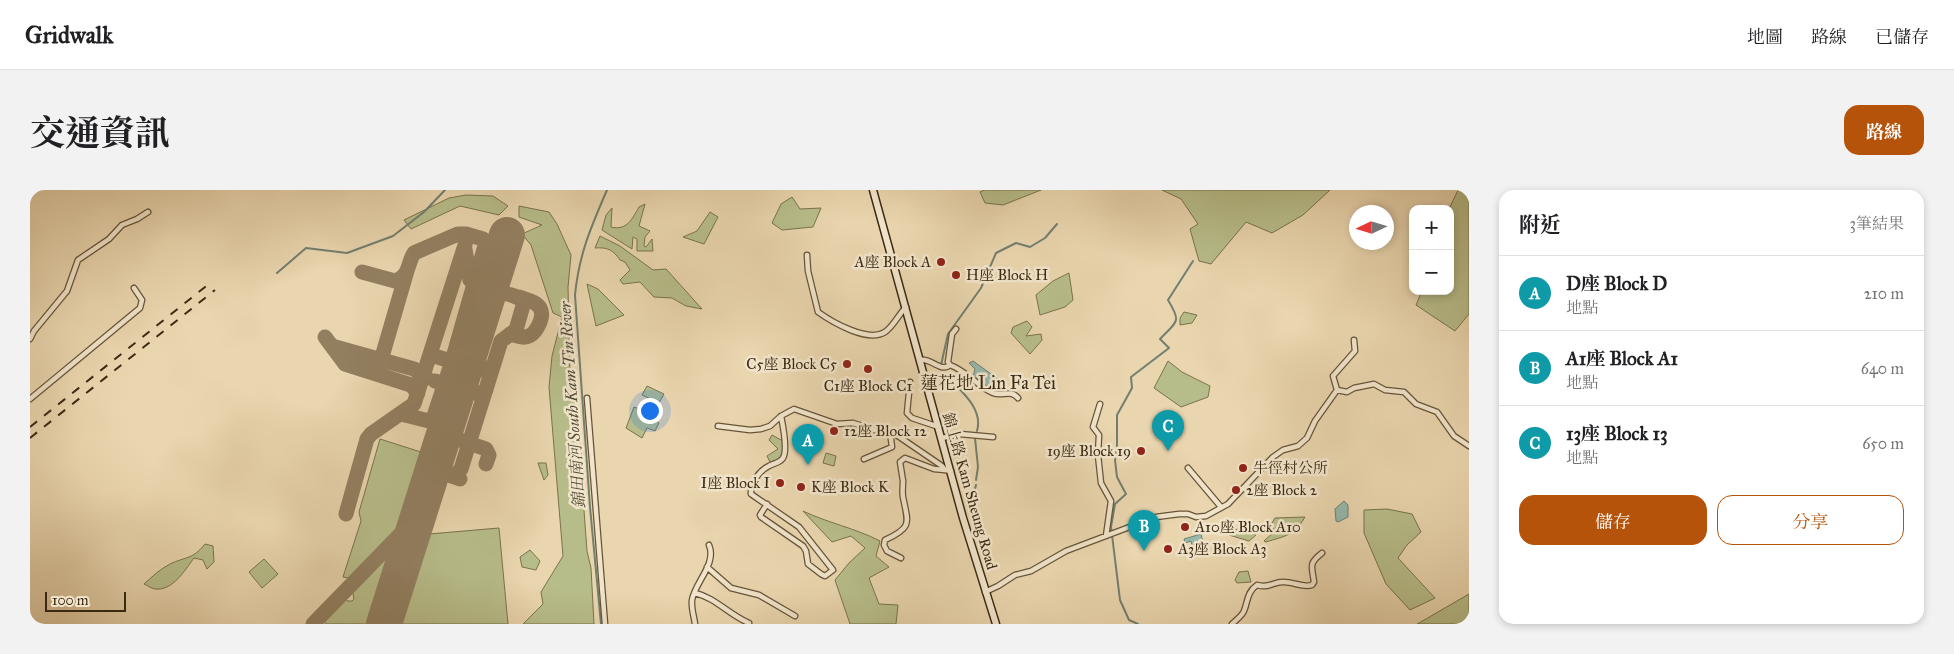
<!DOCTYPE html>
<html lang="zh-TW">
<meta charset="utf-8">
<style>
body{margin:0;font-family:"IM FELL Great Primer","Noto Serif TC",serif;background:#f2f2f2;color:#202124}
.controls{position:absolute;right:15px;top:15px;display:grid;overflow:hidden;border-radius:10px;box-shadow:0 2px 8px #0003}
.controls button{width:45px;height:45px;display:grid;place-items:center;padding:0;border:0;border-bottom:1px solid #e0e0e0;background:#fff;color:#202124;font:25px sans-serif}
.compass{position:absolute;left:1319px;top:15px;width:45px;height:45px;border-radius:50%;background:#fff;box-shadow:0 2px 8px #0003;rotate:266deg}
.scale{position:absolute;left:15px;bottom:12px;width:81px;box-sizing:border-box;padding-left:5px;border:2px solid #3b2912;border-top:0;font-size:14px;line-height:18px;white-space:nowrap;color:#3b2912;-webkit-text-stroke:4px #f1e4ca;paint-order:stroke}
.you{position:absolute;left:619px;top:220px;width:18px;height:18px;margin:-12px;border:4px solid #fff;border-radius:50%;background:#1a73e8;box-shadow:0 0 0 8px #1a73e833}
.badge{display:grid;place-items:center;width:32px;height:32px;border-radius:50%;background:#b45309;color:#fff;font-size:16px;font-weight:700}
.pin{position:absolute;translate:-50% -41px;filter:drop-shadow(0 1px 2px #0008)}
.pin::after{content:'';position:absolute;top:26px;width:18px;height:15px;background:inherit;clip-path:polygon(0 0,100% 0,50% 100%)}
.list{margin:0;padding:0;list-style:none}
h2{display:flex;justify-content:space-between;align-items:center;height:65px;margin:0;padding:0 20px;font-size:21px}
h2 small{font-size:16px;font-weight:400;color:#757577}
.list li{display:grid;grid-template-columns:32px 1fr auto;gap:15px;align-items:center;box-sizing:border-box;height:75px;padding:0 20px;border-top:1px solid #e0e0e0}
.list b{display:block;font-size:19px;white-space:nowrap}
.list p{margin:0;font-size:16px;white-space:nowrap;color:#757577}
.list em{font-size:16px;font-style:normal;color:#757577}
.actions{display:flex;gap:10px;padding:15px 20px}
.actions a{flex:1;padding:11px 0;border:1px solid #b45309;border-radius:15px;text-align:center;font-size:18px;color:#b45309}
.actions .main{background:#b45309;color:#fff}
.map{position:relative;flex:none;width:1439px;height:434px;overflow:hidden;border-radius:15px}
header{display:flex;align-items:center;gap:30px;box-sizing:border-box;height:70px;padding:0 25px;background:#fff;border-bottom:1px solid #e0e0e0}
header strong{font-size:24px}
nav{display:flex;gap:28px;margin-inline-start:auto;font-size:18px}
.intro{display:flex;align-items:center;justify-content:space-between;box-sizing:border-box;height:120px;padding:0 30px}
h1{margin:0;font-size:35px}
.button{padding:12px 22px;border-radius:15px;background:#b45309;color:#fff;font-size:18px;font-weight:700}
main{display:flex;gap:30px;padding:0 30px}
aside{flex:1;background:#fff;border-radius:15px;box-shadow:0 2px 8px #0003}
.map>svg:first-child{display:block}
.green{fill:#b7bd8a;stroke:#79734e}
.water{fill:#97b8ad;stroke:#727f6f}
.lines{fill:none;stroke-linecap:round;stroke-linejoin:round}
.stream{stroke:#727f6f;stroke-width:2}
.taxiway{stroke:#927f60;stroke-width:15}
.runway{stroke:#927f60;stroke-width:36}
.street-casing{stroke:#665439;stroke-width:7}
.secondary-casing{stroke:#3b2912;stroke-width:9}
.street{stroke:#f1e4ca;stroke-width:4.5}
.secondary{stroke:#f1e4ca;stroke-width:6}
.rail{stroke:#3b2912;stroke-width:2;stroke-dasharray:9 9;stroke-linecap:butt}
.poi-dot{fill:#8f2418;stroke:#f1e4ca;stroke-width:2}
.labels{text-anchor:middle;dominant-baseline:central;stroke-width:5;stroke-linejoin:round;paint-order:stroke}
.poi-label{font-size:15px;fill:#3b2912;stroke:#f1e4ca;text-anchor:start}
.street-label{font-size:15px;fill:#3b2912;stroke:#f1e4ca}
.water-label{font-size:16px;font-style:italic;fill:#524d39;stroke:#f1e4ca}
.quarter-label{font-size:18px;fill:#3b2912;stroke:#f1e4ca}
</style>
<header>
<strong>Gridwalk</strong>
<nav><a>地圖</a><a>路線</a><a>已儲存</a></nav>
</header>
<div class="intro"><h1>交通資訊</h1><a class="button">路線</a></div>
<main>
<div class="map">
<svg width="1439" height="434" viewBox="0 0 1439 434">
<rect width="100%" height="100%" fill="#e9d5ae"/>
<filter id="stains"><feTurbulence type="fractalNoise" baseFrequency=".004" numOctaves="4"/><feColorMatrix values="0 0 0 0 .2 0 0 0 0 .09 0 0 0 0 .02 0 0 0 .5 -.17"/></filter>
<radialGradient id="worn" r=".72"><stop offset=".6" stop-color="#630" stop-opacity="0"/><stop offset="1" stop-color="#630" stop-opacity=".3"/></radialGradient>
<path class="green" d="M954 0H1011L973 15 955 13 950 2Z
M1132 0H1300L1273 25 1242 43 1216 32 1181 74 1169 71 1160 39 1168 34 1151 9Z
M1428 0H1439V124L1425 141 1386 115 1392 101H1420V19H1419Z
M436 5 463 6 478 16 469 25 430 16 381 39 374 30 419 8Z
M762 7 770 19 791 18 783 37 752 40 742 33 751 14Z
M615 14 609 36 620 41 615 47 614 56 616 57 622 49 623 61H607V49L603 47 602 59 572 40 576 25 582 18 581 37C597 41 602 29 609 17Z
M489 16 519 22 527 34 541 65 538 97 540 187 550 241 552 293 557 361 561 378 564 434H493L513 414 511 402 533 366 519 197 522 166 532 127 523 123 501 55 492 44 512 35 489 27Z
M680 22 688 27 674 54 653 47 667 41Z
M570 46 590 56 623 80 636 79 672 119 656 116 642 108 624 107 610 92 593 94 590 90 600 80 595 72 590 70C583 60 578 57 565 58Z
M1039 83 1043 110 1035 117 1010 125 1006 105 1023 91Z
M557 94 568 99 594 125 566 136Z
M1154 122 1167 125 1162 133 1150 135V128Z
M997 131 1002 137 996 146 1011 144 1012 150 1000 164 981 143 983 137Z
M1138 171 1152 182 1180 196 1178 207 1151 217 1124 198Z
M617 196 634 204 629 213 612 205Z
M604 217 612 220 611 222 629 233 625 241 617 238 612 248 596 238Z
M742 245 753 251V261L749 270 740 272 737 266 748 259 739 250Z
M350 249 394 263 370 341 323 389 313 387 331 331 329 322Z
M796 263 806 266 804 276 793 273Z
M508 273H516L518 285 514 290Z
M1357 319 1382 324 1391 342 1377 355 1368 368 1405 408 1380 420 1356 394 1334 343V320Z
M773 321C798 333 825 338 850 351L846 366 859 377 839 388 849 414 868 415 866 434H820L805 390 819 373 835 358 821 346 802 352Z
M1275 327C1264 346 1255 346 1236 352L1234 351 1244 342 1242 333 1245 328Z
M469 338 478 434H371L399 344Z
M1199 339 1219 340 1226 345 1219 351 1199 345Z
M175 354 183 356 184 372 177 379 173 370 164 368C155 380 143 401 125 399 122 399 117 395 114 394 122 387 130 379 140 374 157 366 162 370 175 354Z
M366 354 341 434H296L292 430 313 407 318 411H322L324 409 322 399Z
M500 360 510 371 506 380 492 377 490 367Z
M234 369 248 384 232 398 219 382Z
M1218 381 1221 392 1207 393 1205 390 1209 382Z
M1439 404V434H1387L1389 433Z"/>
<path class="water" d="M943 171 975 194 970 202H964L943 187 945 179 939 173Z
M1314 311 1318 315V327L1308 332 1306 331 1305 319Z
M1171 344 1173 353 1162 356 1161 351 1155 353 1154 349Z"/>
<g class="lines">
<path class="stream" d="M247 83 276 58 317 63 363 46 394 22 415 0
M911 175 918 144 951 98 966 63 986 53 1000 57 1015 48 1027 34
M914 183C928 199 954 217 947 241
M945 248 948 277 946 290
M942 310 946 295
M571 434 560 317 545 105C549 64 561 37 577 0
M1108 434 1099 430 1090 410 1081 337 1085 314 1096 304 1087 287 1085 270 1087 259V225L1102 198 1101 187 1139 158 1130 149C1147 131 1152 133 1138 110L1163 71"/>
<path class="taxiway" d="M442 107 447 139
M480 144C485 145 490 148 495 147 506 146 515 127 510 118 506 111 496 110 489 107
M295 147 315 174 381 195 388 203
M302 156 384 179 397 188
M400 167 404 166 452 180 463 176
M347 184 377 81
M405 191 446 203H451L456 200
M371 224 399 231 403 229 422 171 456 52 453 49 436 44
M430 250 456 259 459 265 456 274
M403 280 430 289
M422 286 425 285 431 279 471 151 486 140 494 112C477 97 454 108 440 90L435 59
M316 324 337 249 341 244 384 214 435 55 436 44H428L384 63C377 74 380 86 365 91L332 82
M283 434 388 326"/>
<path class="runway" d="M354 434 477 45"/>
<g class="street-casing">
<path id="street" d="M777 65 778 81 788 122C802 132 838 153 855 142 863 137 869 124 876 117
M0 149 4 141 37 101 48 70 79 49 92 35 107 29 118 22
M890 170C902 168 911 183 920 175 937 181 947 196 963 203 972 207 981 199 988 208
M920 175 918 172 922 144 926 139
M880 192 877 223 882 228 909 237
M1307 200 1317 202 1324 198 1344 194 1355 200 1374 202 1386 214 1407 222 1424 246 1439 256
M1307 200 1303 186 1325 161 1324 150
M557 208 575 434
M0 209 110 118 112 110 104 98
M1070 214 1063 237 1069 245 1068 265 1071 293 1081 311 1076 346
M688 236 720 240 731 239 740 236 751 226 764 219 807 234 823 233 851 242H860L868 246 912 276 915 280 921 281
M912 248 930 244 963 247
M834 269 862 257 860 242
M1158 278 1191 317
M737 314 730 325 731 327 773 356 776 361 778 374 791 384 795 386 803 380 769 337 721 304C720 293 730 280 739 276 744 273 750 273 753 268 758 260 753 236 751 226
M871 368 857 361 854 355 855 350C883 337 878 333 873 307 872 302 873 296 873 291 872 285 871 278 870 272L875 268 904 279 915 280
M677 377 701 398 729 405 765 426
M955 402 968 396 985 385 1001 381 1036 361 1126 327 1149 324H1158L1166 327 1176 326 1198 314 1243 267 1253 260 1268 256 1277 248 1285 231 1307 200
M665 403C686 408 699 425 719 433
M665 434C664 426 661 418 662 410 665 392 687 374 679 355
M1202 434C1206 430 1212 426 1214 421 1218 411 1217 402 1227 395 1239 399 1244 391 1254 392 1264 392 1273 398 1282 395L1284 392C1282 376 1278 374 1292 363"/>
</g>
<g class="secondary-casing">
<path id="secondary" d="M843 0 933 328 966 434"/>
</g>
<use href="#street" class="street"/>
<use href="#secondary" class="secondary"/>
<path class="rail" d="M0 237 180 93
M0 248 185 100"/>
</g>
<g class="poi-dot">
<circle cx="911" cy="72" r="5"/>
<circle cx="926" cy="85" r="5"/>
<circle cx="817" cy="174" r="5"/>
<circle cx="838" cy="179" r="5"/>
<circle cx="804" cy="241" r="5"/>
<circle cx="1111" cy="261" r="5"/>
<circle cx="1213" cy="278" r="5"/>
<circle cx="750" cy="293" r="5"/>
<circle cx="771" cy="297" r="5"/>
<circle cx="1206" cy="300" r="5"/>
<circle cx="1155" cy="337" r="5"/>
<circle cx="1138" cy="359" r="5"/>
</g>
<g class="labels">
<g class="poi-label">
<text x="901" y="72" text-anchor="end">A座 Block A</text>
<text x="936" y="85">H座 Block H</text>
<text x="807" y="174" text-anchor="end">C5座 Block C5</text>
<text x="838" y="196" text-anchor="middle">C1座 Block C1</text>
<text x="814" y="241">12座 Block 12</text>
<text x="1101" y="261" text-anchor="end">19座 Block 19</text>
<text x="1223" y="278">牛徑村公所</text>
<text x="740" y="293" text-anchor="end">I座 Block I</text>
<text x="781" y="297">K座 Block K</text>
<text x="1216" y="300">2座 Block 2</text>
<text x="1165" y="337">A10座 Block A10</text>
<text x="1148" y="359">A3座 Block A3</text>
</g>
<g class="street-label">
<text transform="translate(940 301) rotate(74)">錦上路 Kam Sheung Road</text>
</g>
<g class="water-label">
<text transform="translate(542 215) rotate(-94)">錦田南河 South Kam Tin River</text>
</g>
<g class="quarter-label">
<text x="958" y="193">蓮花地 Lin Fa Tei</text>
</g>
</g>
<rect width="100%" height="100%" filter="url(#stains)"/>
<rect width="100%" height="100%" fill="url(#worn)"/>
</svg>
<div class="controls">
<button>+</button>
<button>−</button>
</div>
<svg class="compass" viewBox="-18 -18 36 36"><path d="M0-13l5 13h-10z" fill="#e53935"/><path d="M0 13l5-13h-10z" fill="#757577"/></svg>
<div class="scale">100 m</div>
<div class="you"></div>
<div class="pin badge" style="left:778px;top:275px;background:#0f9aa8">A</div>
<div class="pin badge" style="left:1114px;top:361px;background:#0f9aa8">B</div>
<div class="pin badge" style="left:1138px;top:261px;background:#0f9aa8">C</div>
</div>
<aside>
<h2>附近<small>3筆結果</small></h2>
<ul class="list">
<li><span class="badge" style="background:#0f9aa8">A</span><div><b>D座 Block D</b><p>地點</p></div><em>210 m</em></li>
<li><span class="badge" style="background:#0f9aa8">B</span><div><b>A1座 Block A1</b><p>地點</p></div><em>640 m</em></li>
<li><span class="badge" style="background:#0f9aa8">C</span><div><b>13座 Block 13</b><p>地點</p></div><em>650 m</em></li>
</ul>
<div class="actions"><a class="main">儲存</a><a>分享</a></div>
</aside>
</main>
